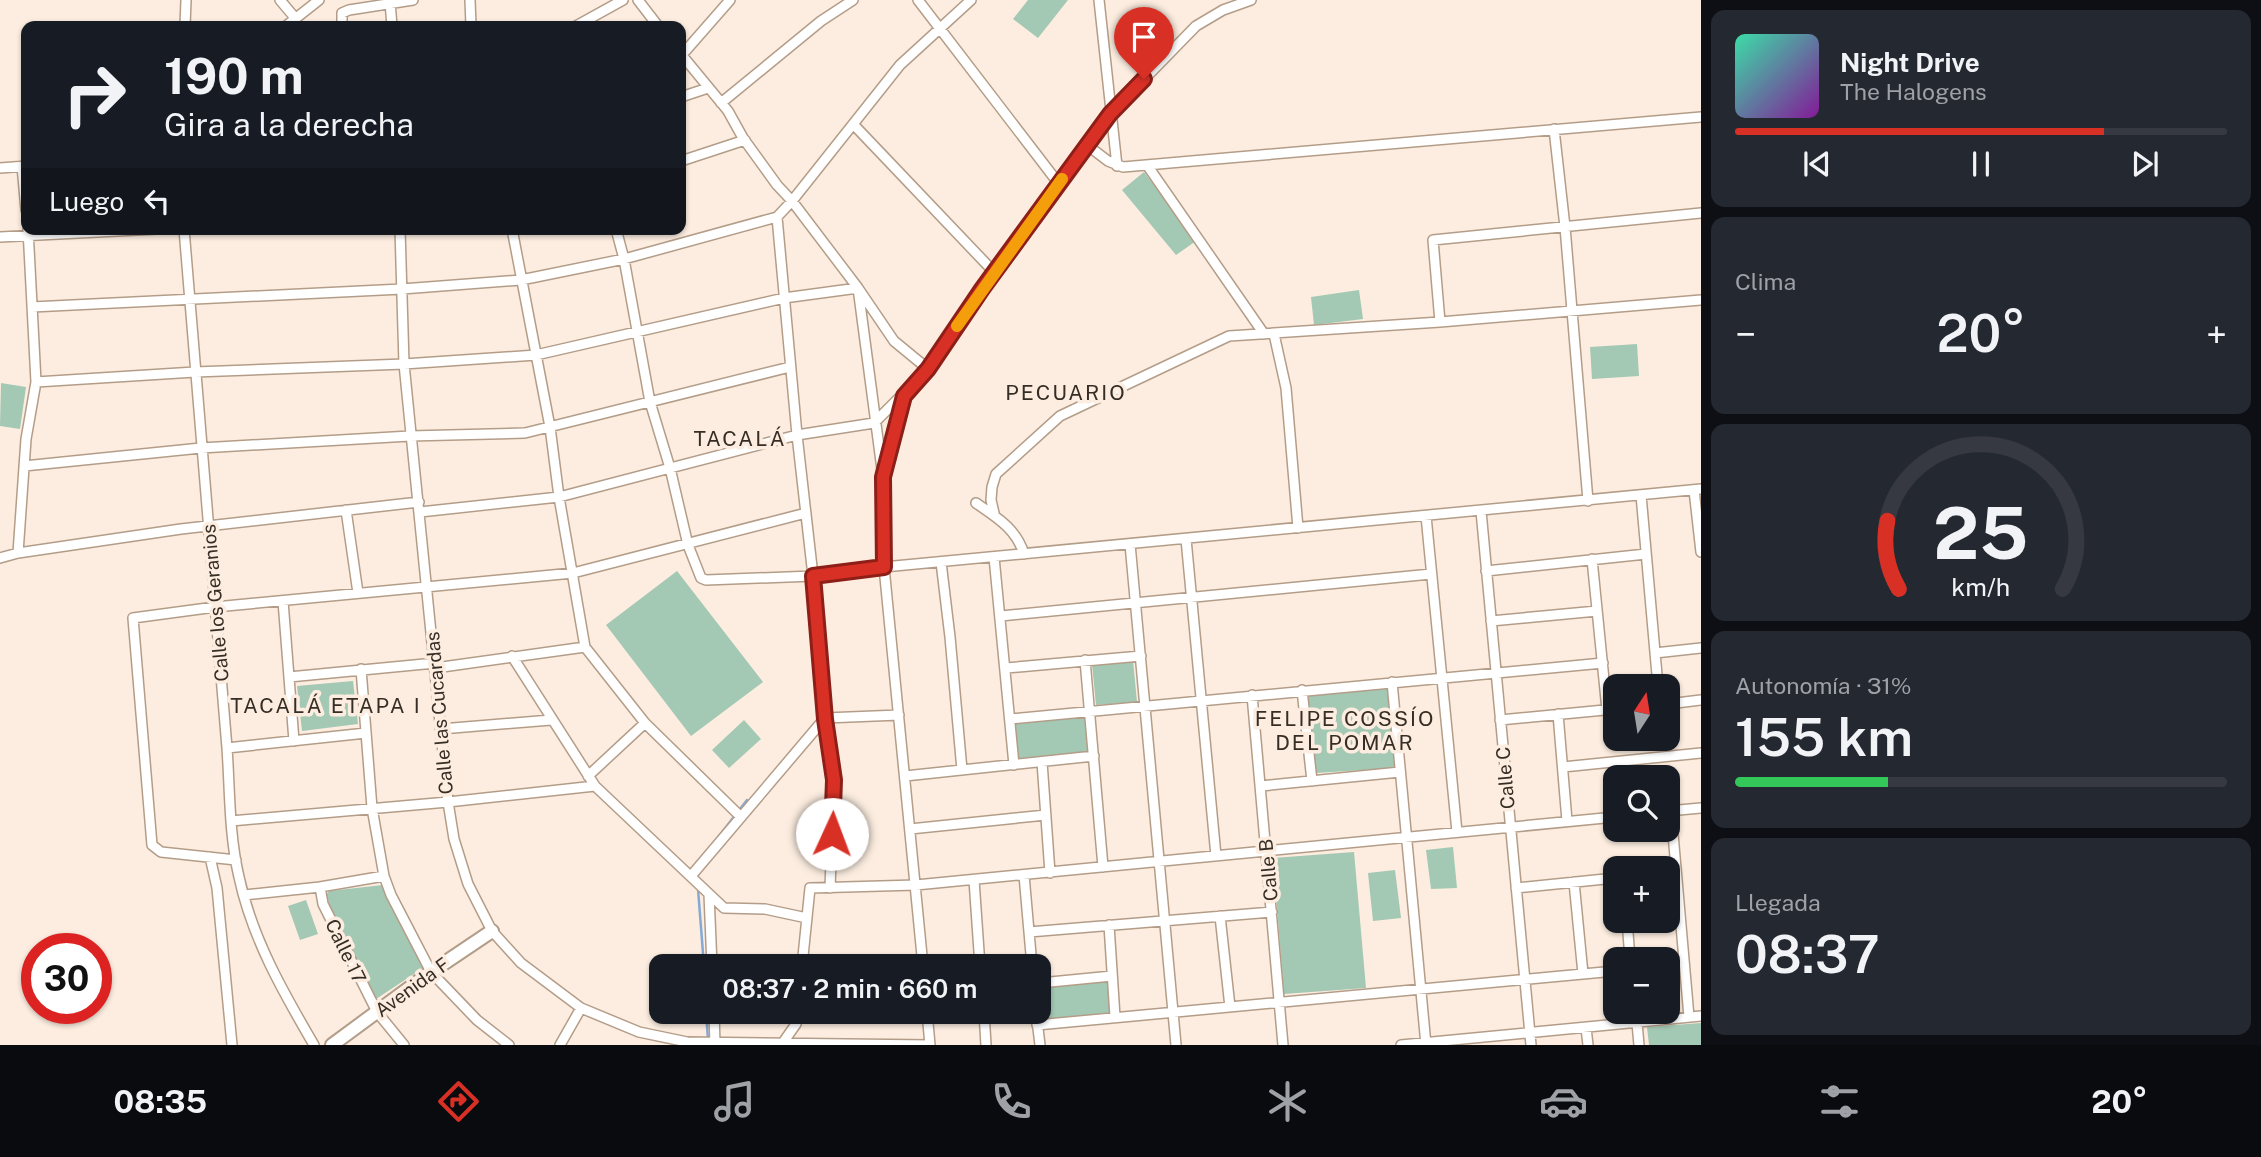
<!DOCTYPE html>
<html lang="es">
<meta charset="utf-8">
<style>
:root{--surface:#171b24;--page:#242831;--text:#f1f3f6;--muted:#9ea1a6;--line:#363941;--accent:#d93025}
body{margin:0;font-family:"Public Sans",sans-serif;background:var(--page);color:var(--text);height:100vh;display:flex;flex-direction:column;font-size:26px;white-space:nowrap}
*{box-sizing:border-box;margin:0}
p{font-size:23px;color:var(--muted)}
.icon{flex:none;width:38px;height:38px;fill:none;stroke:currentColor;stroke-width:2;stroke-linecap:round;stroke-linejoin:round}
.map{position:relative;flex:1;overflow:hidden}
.side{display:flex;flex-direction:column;gap:10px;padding:10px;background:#0d0f14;width:560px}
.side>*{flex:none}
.hud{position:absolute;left:21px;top:21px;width:665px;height:214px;border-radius:14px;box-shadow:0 2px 5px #0004;background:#171b24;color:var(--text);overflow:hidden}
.needle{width:46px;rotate:12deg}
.fabs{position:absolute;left:1603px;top:674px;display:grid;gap:14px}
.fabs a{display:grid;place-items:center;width:77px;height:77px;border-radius:14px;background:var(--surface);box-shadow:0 2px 5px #0004;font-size:35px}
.speed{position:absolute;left:21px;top:933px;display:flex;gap:14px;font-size:35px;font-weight:700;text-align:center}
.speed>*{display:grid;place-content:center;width:91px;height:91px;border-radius:50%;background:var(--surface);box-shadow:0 2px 5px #0004;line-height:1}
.speed .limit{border:10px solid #d22;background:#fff;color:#111}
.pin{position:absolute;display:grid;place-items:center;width:60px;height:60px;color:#fff;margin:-72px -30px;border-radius:50% 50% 50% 0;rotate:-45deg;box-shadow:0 0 7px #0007}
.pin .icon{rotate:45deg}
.me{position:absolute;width:77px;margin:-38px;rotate:2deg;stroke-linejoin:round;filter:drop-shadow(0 0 5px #0008)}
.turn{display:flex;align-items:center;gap:24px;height:147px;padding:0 28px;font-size:32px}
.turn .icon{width:91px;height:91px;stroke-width:2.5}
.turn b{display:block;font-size:49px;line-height:60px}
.then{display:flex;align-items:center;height:66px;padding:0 28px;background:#0003;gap:14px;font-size:26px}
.big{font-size:52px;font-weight:600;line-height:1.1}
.side .widget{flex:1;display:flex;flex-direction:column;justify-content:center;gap:10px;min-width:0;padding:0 24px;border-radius:14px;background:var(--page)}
.side .dial{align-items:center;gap:0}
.dial svg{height:182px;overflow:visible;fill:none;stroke:var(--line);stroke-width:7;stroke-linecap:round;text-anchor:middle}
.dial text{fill:var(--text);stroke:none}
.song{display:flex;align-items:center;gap:21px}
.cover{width:84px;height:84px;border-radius:10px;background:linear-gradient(135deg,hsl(160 70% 55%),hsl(290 70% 35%))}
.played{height:7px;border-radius:4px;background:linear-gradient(90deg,var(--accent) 75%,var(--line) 75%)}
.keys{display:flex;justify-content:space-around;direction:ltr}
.heat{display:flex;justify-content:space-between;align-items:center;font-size:38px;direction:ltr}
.charge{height:10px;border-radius:5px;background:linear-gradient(90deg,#34c759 31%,var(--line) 0)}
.trip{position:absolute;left:649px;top:954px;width:402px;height:70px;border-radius:14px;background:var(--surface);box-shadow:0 2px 5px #0004;font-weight:600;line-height:70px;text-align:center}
.tab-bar{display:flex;height:112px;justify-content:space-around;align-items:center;background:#090b0e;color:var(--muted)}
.tab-bar .icon{width:49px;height:49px}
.tab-bar .on{color:var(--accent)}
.tab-bar b{font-size:32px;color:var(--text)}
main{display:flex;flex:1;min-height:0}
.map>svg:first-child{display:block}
.green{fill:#a3c8b3}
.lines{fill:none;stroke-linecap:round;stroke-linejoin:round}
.stream{stroke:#85a9d5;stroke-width:2.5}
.street-casing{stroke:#b49d88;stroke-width:12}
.secondary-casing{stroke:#b49d88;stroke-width:16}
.street{stroke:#fff;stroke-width:9}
.secondary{stroke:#fff;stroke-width:12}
.route-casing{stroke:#8d1f18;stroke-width:18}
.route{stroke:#d93025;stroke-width:12}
.slow{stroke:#f59e0b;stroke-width:12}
.labels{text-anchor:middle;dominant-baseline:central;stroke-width:7;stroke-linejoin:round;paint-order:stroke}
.street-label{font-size:19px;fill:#362d24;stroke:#fcede0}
.neighbourhood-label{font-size:21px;letter-spacing:2px;fill:#362d24;stroke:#fcede0}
</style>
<main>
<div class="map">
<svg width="1701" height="1045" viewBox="0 0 1701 1045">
<rect width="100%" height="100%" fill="#fcede0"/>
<path class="green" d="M1028,0H1068L1038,38L1013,19Z
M1144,172L1196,241L1176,255L1122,190Z
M1359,290L1363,319L1314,325L1311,297Z
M1637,344L1639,376L1592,379L1590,347Z
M1,383L26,387L20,429L0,426Z
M677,571L763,682L691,736L606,625Z
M1133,660L1137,702L1096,705L1092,664Z
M353,681L358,724L302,731L297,686Z
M1389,687L1396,768L1316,773L1308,694Z
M1086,715L1090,753L1016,759L1012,722Z
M744,720L761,739L729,768L712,750Z
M1453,847L1457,888L1431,889L1426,850Z
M1354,852L1366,988L1284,994L1273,858Z
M1395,870L1401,918L1373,921L1368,873Z
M383,885L423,968L376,999L342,936L326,895L329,891Z
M306,900L318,934L300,940L288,906Z
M1110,979L1113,1013L1044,1019L1041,985Z
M1701,1023V1045H1649L1647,1027Z"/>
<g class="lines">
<path class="stream" d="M702,858L747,800
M698,889L704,966
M706,1012L708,1040"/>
<defs>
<path id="street" d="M280,0L296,19
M470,0L471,26
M638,0L658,26
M918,0L1059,184
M1099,0L1117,166
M390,2L392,26
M185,26L186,0
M286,26L319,0
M342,26V13L349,10L413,0
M576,26L623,0
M681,54L728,111L743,138L777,185L792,201L858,288L894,341L928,369
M681,56L730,0
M681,97L708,88
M721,103L821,21L853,0
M853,124L994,272
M1554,129L1565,227L1588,501
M1087,145L1108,161L1123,167L1701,117
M681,161L745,140
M1147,165L1264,334
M22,166L26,210
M0,168L26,166
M777,217L797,435L813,576L825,718L834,780L830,888
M184,229L227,748C230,790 229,835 239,877C252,938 283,992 314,1045
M400,229L404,364L448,802L454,839L468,884L492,931L521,963L581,1008L639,1032L687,1042L930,1045
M512,229L550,427L559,497L585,647L645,723L741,817
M616,229L624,259L650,402L670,468L688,545L701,578L706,580L813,576L884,567L1701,489
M0,237L157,229
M32,307L402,289L521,280L624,259L777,217L792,201L900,65L971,0
M1440,322L1433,240L1701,213
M1274,334L1286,388L1298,528
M36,382L195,372L404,364L536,355L784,298L858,288L883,477L884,567L923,966
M24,466L201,448L410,436L525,433L790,367
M884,472L903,397
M1694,490L1701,552
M1641,495L1658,686
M976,503C996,517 1016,528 1024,554
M346,510L358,593
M1481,511L1531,1045
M420,512L559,497L797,435L874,423L928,369L982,289L1110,114L1196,26L1223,10L1251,0
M994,513L991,500L992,487L996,474L1060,416L1229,336L1440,322L1701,300
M1426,516L1457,832
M1186,539L1216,856
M1130,544L1176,1045
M18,553L26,439L36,382L28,229
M994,557L1014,765
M0,558L18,553L181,529L419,502
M1592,559L1607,710
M941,562L950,637L962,770
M1486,571L1646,554
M283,601L294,741
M1001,616L1431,574
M1491,621L1597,611
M1655,653L1701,648
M512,656L595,786L724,908L765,909L807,918
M1085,660L1103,867
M435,668L585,647
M1006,668L1141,656
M361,669L372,808L384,876L391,895L431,972L477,1020L509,1045
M289,677L435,663
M1392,682L1426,1045
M1302,690L1312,781
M1252,695L1283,1045
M1668,704L1701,700
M1558,714L1567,821
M1010,719L1603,663
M1500,720L1615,709
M441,729L551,720
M227,748L366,733
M1042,762L1050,873
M1563,767L1701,753
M588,776L645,723
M905,776L1094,756
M1261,786L1400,772
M1668,811L1701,808
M1671,811L1689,1017
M231,821L448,802L595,786
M910,829L1046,815
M210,857L217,888L232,1045
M236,860L161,852L152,845L133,618L215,607L573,573L806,513
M1024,875L1032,966
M691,876L825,718L899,715
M974,880L980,966
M1574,882L1583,974
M320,887L323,904L377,1012L404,1045
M1516,888L1615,878
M709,894L712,966
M244,895L320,887L384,876
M1220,916L1230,1007
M1627,920L1630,959
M1109,925L1115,1017
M1029,932L1272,912
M802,966L810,888L916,885L1615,817
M1040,983L1112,976
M714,1012L715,1045
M927,1012L930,1045
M984,1012L986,1045
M1036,1012L1040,1045
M1636,1012L1639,1045
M1037,1025L1615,971
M1586,1028L1588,1045
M782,1044L796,1024L797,1012
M560,1045L581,1008
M1401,1045L1701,1016"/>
<path id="secondary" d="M332,1045L431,972L492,931"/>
</defs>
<use href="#street" class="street-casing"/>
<use href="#secondary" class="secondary-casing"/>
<use href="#street" class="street"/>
<use href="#secondary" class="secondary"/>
</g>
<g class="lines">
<defs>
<path id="route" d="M832,834L834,780L825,719L813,576L884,567L883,477L904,396L928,369L982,289L1110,114L1144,79"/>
</defs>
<use href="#route" class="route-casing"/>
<use href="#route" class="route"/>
<path class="slow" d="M957,326L1062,179"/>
</g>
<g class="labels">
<g class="street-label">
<text transform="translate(215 603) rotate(-95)">Calle los Geranios</text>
<text transform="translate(439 713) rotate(-95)">Calle las Cucardas</text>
<text transform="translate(1505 778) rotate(-95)">Calle C</text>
<text transform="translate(1268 870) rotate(-95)">Calle B</text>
<text transform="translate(346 951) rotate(64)">Calle 17</text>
<text transform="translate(412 987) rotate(-36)">Avenida F</text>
</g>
<g class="neighbourhood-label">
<text x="1066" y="392">PECUARIO</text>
<text x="740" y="438">TACALÁ</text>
<text x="326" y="705">TACALÁ ETAPA I</text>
<text x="1345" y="718">FELIPE COSSÍO<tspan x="1345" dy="24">DEL POMAR</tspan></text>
</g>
</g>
</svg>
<div class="fabs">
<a><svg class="needle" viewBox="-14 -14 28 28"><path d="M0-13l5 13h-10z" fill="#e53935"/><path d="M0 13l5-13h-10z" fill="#9ea1a6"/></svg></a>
<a><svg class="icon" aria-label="search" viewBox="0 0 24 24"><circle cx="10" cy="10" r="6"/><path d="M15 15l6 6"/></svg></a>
<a>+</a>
<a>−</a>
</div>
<div class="speed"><div class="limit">30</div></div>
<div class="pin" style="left:1144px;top:79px;background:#d93025"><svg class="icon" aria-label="arrive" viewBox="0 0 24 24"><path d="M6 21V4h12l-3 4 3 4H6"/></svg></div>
<svg class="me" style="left:832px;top:834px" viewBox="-20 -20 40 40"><circle r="19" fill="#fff"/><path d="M0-13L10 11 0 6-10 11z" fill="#d93025"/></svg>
<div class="trip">08:37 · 2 min · 660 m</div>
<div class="hud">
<div class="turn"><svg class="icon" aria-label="right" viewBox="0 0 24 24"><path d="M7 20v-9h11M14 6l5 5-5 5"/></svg><div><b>190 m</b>Gira a la derecha</div></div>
<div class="then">Luego<svg class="icon" aria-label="left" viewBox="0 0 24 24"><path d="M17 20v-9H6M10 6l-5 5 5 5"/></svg></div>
</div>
</div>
<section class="side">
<div class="widget">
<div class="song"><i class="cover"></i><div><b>Night Drive</b><p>The Halogens</p></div></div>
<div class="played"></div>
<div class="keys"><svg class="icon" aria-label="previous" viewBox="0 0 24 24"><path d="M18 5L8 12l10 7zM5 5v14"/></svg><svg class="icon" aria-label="pause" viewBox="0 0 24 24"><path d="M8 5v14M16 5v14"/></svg><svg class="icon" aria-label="next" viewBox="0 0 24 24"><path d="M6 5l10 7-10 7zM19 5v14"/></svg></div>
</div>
<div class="widget"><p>Clima</p>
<div class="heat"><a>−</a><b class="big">20°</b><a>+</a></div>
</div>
<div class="widget dial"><svg viewBox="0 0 100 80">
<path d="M14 69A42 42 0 1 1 86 69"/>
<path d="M14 69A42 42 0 0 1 9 39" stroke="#d93025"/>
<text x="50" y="56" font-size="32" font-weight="700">25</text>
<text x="50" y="72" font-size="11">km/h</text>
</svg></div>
<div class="widget"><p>Autonomía · 31%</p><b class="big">155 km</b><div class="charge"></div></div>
<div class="widget"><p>Llegada</p><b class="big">08:37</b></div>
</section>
</main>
<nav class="tab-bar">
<b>08:35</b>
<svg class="icon on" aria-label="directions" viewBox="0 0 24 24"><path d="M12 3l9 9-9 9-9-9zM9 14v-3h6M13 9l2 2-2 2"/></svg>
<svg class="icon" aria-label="music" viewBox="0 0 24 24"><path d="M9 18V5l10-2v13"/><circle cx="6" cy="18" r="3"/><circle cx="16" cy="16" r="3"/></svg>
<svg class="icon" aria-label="phone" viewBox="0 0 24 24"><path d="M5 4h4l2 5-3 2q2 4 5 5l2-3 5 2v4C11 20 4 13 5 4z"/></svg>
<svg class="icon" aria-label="climate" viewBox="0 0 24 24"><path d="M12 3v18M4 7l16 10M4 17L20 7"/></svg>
<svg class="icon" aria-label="car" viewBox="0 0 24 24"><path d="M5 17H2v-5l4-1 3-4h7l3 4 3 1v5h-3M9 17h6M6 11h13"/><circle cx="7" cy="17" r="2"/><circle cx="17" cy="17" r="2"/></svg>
<svg class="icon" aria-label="filters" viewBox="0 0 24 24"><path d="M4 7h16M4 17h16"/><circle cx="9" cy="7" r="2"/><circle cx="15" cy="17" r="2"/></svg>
<b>20°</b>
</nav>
